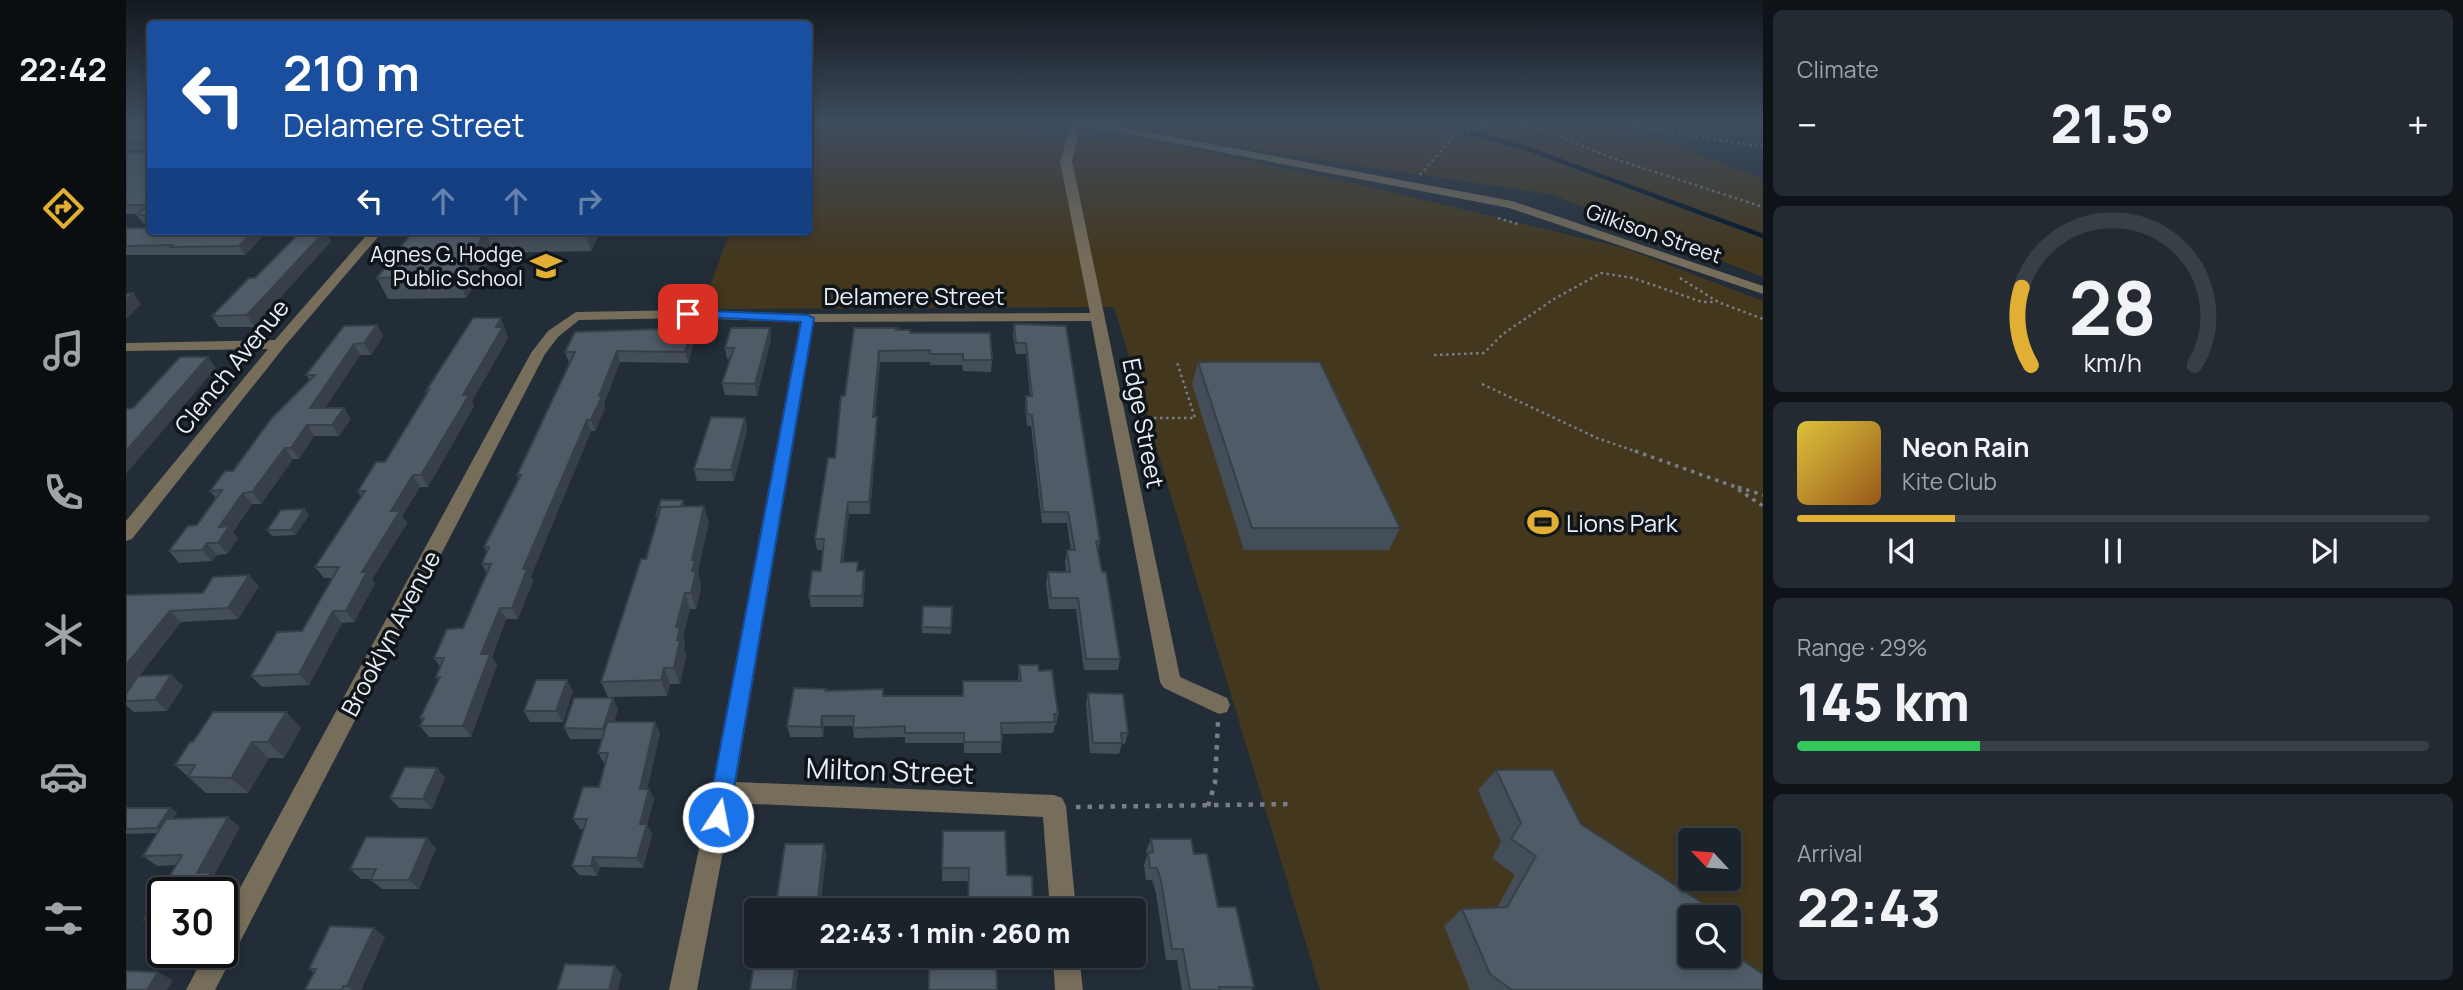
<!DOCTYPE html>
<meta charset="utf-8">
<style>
:root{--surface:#1a222a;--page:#232a32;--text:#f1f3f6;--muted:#9fa4a8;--line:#383f47;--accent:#e2af34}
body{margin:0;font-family:Manrope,sans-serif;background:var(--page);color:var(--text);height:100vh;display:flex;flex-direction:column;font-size:26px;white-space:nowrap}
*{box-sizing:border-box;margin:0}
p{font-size:23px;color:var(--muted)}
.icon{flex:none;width:38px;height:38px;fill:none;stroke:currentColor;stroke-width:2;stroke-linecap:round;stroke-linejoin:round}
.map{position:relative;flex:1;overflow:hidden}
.panel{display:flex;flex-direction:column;gap:10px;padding:10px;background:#0e1317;width:700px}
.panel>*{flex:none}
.hud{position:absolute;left:21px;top:21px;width:665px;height:214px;border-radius:7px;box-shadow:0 4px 10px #0003,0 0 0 2px var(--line);background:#1a4fa0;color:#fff;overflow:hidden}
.needle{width:46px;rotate:296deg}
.buttons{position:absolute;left:1552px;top:828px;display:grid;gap:14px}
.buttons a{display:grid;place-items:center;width:63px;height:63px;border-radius:7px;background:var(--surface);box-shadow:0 4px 10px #0003,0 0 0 2px var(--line);font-size:35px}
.speed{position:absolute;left:21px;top:877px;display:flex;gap:14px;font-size:35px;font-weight:700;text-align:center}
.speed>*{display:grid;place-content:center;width:91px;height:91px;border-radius:50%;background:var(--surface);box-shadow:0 4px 10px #0003,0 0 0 2px var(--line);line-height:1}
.speed .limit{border:4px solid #111;border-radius:10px;background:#fff;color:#111}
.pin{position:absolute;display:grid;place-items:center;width:60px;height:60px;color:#fff;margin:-30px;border-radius:14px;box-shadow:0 4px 10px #0006}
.me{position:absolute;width:77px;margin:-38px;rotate:11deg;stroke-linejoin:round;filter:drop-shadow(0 0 5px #0008)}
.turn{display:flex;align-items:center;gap:24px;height:147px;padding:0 21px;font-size:32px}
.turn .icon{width:91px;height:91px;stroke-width:2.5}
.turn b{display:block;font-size:49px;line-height:60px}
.lanes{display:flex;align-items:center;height:66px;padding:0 21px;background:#0003;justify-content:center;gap:35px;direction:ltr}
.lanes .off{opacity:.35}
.big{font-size:52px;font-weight:800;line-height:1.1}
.panel .widget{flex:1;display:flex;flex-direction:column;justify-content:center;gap:10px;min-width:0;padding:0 24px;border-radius:10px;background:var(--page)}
.panel .dial{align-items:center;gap:0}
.dial svg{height:182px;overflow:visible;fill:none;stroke:var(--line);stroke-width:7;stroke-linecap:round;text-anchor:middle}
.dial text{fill:var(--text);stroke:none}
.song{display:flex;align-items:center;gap:21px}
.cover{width:84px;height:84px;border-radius:10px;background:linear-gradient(135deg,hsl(50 70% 55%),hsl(30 70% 35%))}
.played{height:7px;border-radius:4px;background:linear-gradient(90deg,var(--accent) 25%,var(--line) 25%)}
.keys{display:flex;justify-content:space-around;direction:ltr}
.heat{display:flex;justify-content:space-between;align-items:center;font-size:38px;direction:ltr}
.charge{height:10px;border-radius:5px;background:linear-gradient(90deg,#34c759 29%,var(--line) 0)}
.trip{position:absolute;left:618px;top:898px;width:402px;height:70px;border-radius:7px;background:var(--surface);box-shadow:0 4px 10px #0003,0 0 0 2px var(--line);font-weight:800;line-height:70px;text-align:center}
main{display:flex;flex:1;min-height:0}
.tabs{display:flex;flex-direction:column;width:126px;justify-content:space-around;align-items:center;background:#0a0e11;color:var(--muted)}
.tabs .icon{width:49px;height:49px}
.tabs .on{color:var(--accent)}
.tabs b{font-size:32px;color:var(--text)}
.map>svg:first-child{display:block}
.green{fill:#43371d;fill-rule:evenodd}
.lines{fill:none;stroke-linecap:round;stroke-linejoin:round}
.stream{stroke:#001127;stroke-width:4.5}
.path-far2{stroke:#767f89;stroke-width:2.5;stroke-dasharray:2.5 3.5;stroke-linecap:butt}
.path-far1{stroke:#767f89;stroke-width:3.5;stroke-dasharray:3.5 5;stroke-linecap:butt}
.path{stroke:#767f89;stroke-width:4.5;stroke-dasharray:4.5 7;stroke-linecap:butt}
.minor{fill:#766d5a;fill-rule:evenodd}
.wall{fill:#444e59}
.shaded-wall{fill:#374048}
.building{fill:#4f5b67;stroke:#374048;stroke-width:2}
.route{fill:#1a73e8;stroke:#114b97;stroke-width:2}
.labels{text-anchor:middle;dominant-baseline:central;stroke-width:7;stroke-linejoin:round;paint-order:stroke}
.far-street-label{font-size:21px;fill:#e8eff7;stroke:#10151a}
.far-poi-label{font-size:21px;fill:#e8eff7;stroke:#10151a;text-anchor:end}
.street-label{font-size:24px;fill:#e8eff7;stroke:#10151a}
.poi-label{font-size:24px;fill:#e8eff7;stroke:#10151a;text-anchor:start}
.near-street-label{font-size:28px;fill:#e8eff7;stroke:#10151a}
</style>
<main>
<nav class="tabs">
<b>22:42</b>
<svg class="icon on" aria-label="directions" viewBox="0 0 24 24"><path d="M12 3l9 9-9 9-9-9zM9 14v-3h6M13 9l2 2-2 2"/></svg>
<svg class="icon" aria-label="music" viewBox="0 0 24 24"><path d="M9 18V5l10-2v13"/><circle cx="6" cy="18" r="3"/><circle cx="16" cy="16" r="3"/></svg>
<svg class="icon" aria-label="phone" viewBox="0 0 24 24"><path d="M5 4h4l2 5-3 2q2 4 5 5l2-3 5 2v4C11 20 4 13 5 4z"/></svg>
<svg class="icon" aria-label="climate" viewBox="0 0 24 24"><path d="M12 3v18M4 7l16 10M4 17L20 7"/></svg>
<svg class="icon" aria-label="car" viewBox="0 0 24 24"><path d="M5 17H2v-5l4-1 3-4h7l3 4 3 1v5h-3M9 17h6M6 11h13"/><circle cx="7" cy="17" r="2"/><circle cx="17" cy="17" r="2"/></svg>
<svg class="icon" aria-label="filters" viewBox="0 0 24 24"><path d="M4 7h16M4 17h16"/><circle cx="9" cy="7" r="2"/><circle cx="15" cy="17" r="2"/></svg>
</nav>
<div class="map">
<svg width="1637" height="990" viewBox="0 0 1637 990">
<rect width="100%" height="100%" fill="#222d38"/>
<path class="green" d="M683,122H888L902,134L960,140L995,134L1232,184L1498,248L1637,301V990H1194L988,307L576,309L604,231H682ZM1564,840H1603V878H1564ZM1564,917H1603V956H1564Z
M978,122H1450L1537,141L1637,179V277L1424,194L1136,151Z"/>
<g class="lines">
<path class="stream" d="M1288,122L1357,136L1405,150L1637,236"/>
<path class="path-far2" d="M915,122L933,125
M1481,122L1637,147
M1294,175L1330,133L1380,122L1406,126L1492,160L1637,207
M1372,218L1395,225
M1554,278L1592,302L1637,319
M1308,355L1358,353L1377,334L1428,299L1475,273L1507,278L1576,302H1590
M1356,384L1471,438L1514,453
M1010,418H1069L1051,362"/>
<path class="path-far1" d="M1509,451L1607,486L1637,506
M1612,487L1637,495"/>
<path class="path" d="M1082,806L1089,783L1092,721
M950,807L1168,804"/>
<path class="minor" d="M946,122H969L1386,201L1637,286V294L1383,208L955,125L946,161L1054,677L1101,698L1104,705L1101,712L1093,714L1038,688L1034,682L965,321L688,322L610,782L928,795L936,798L940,806L950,910H924L917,817L606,803L571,990H543L585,792L674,322L562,318L453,320L432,337L419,354L89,990H60L80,952H96V921L405,353L422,331L450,312L562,310L682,314L964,313L934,161Z
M244,231H257L158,347L6,539L0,541V521L142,349L0,351V343L149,340Z
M927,956H953L957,990H929Z"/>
</g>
<path class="wall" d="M0,123H24V231H142L119,255H0V228H18L24,225L17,223L11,215L12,214H0V153L21,152V150H0Z
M287,231H475L465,251L368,253L340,298L262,299L251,278Z
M205,241L128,327H93L86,316Z
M888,324L940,326L974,541L972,551L994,659L992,670H958L950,609H923L920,583L922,572H940L939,562L941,550H945L941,523H916L905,426H901L899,407L900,396H904L900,354H890L887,335Z
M251,325L257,336L245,355H234L199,408L225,419L213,436H188L173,459H167L135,504H126L107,532L112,538L101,554L91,555L86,561L53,563L43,551L71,525L90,499L84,491L107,471L184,380L180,375Z
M728,328L771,330L784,333L866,360L865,372L837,371L836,365H804V362H754L749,417L751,428L744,514H723L717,562L733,571L739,583L737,607H685L683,596L695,571L697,550H691L689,539L709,458Z
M380,329L379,330L382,338L346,401L348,406L302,487H294L276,516L281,523L246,579L249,583L228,622L216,623L183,685L136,687L125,676L176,631L206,578H198L189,567L235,497L232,491L259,462L301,393L300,391Z
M645,339L631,396L599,395L596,383L604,359H601L599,348Z
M568,342L562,363L494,362L478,404L479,408L469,431H465L405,576L407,581L392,619H380L366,657L371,665L345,737H303L294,726L296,721L294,718L312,680L310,677L314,667L308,658L337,628L361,574L356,564L361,553L358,547L393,479L391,475L444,363H443L439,352Z
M1072,362L1274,528L1263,550H1118L1066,384Z
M619,418L621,430L608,481H571L568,469Z
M557,500L558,507L583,522L572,570L575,587L570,609H564L557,636L559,642L558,650L560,655L554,684H544L541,696L482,697L475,682L520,559L531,519L530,516Z
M178,509L183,515L169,535L146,536L141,530Z
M133,586L112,619L55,622L13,676L45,675L57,686L41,711L8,712L0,705V694L8,682L0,692V595L77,593Z
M797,606L826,607L825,634L796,633Z
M893,665L913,671L932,714L930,725H929L927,733L876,734L875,753H838V743H779V737L728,738L727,726H698L697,737H664L661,726L700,691L757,689V696H837L892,681Z
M447,691L437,722H404L398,711Z
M962,693L1002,733L999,744L996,743L993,754L964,753L960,704Z
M487,698L492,709L488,722L534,733L521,789H523L528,799L521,825L526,834L517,868L474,867L471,876L453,875L446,866L458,829H454L447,819L473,787L479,763H478L472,753L476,739H444L438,728Z
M160,712L175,728L158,758H143L122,793H80L49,765L67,742Z
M311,768L319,778L306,809L273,808L264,798Z
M1370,770L1455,824L1564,917L1637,990H1344L1318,926L1336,909L1371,908L1389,875L1366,858L1375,842L1352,790Z
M44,808L51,813L47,818L114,827L88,875L98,882L92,892H37V929H33L18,920L50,865L31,866L17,856L31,833L0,834V809Z
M817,831L881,875L842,881H816Z
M1025,839L1068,854L1128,987L1125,990H1056L1051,960H1040L1030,893L1026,880H1020L1018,865L1021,855L1020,851Z
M698,844L700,854L694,910H652L650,905Z
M310,848L293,889H256L245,880L246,879H235L224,869Z
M259,937L235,990H179L188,973L183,969Z"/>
<path class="shaded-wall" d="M128,231H142L119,255L113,246Z
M199,231L205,241L128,327L121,315Z
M459,231H475L465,251Z
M360,232L368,253L340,298L331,276Z
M7,293L15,304L0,319V300Z
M375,318L382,338L346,401L348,406L302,487L295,475L337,395Z
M251,325L257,336L245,355L238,343Z
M644,328L645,339L631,396L629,384Z
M565,331L568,342L562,363L559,352Z
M228,344L234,355L192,419L184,408Z
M491,351L494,362L478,404L479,408L469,431L465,420L473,396Z
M753,351L754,362L748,428L747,417Z
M82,357L90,368L0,474V451Z
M218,408L225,419L213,436L206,425Z
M751,417V428L744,514L743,502Z
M619,418L621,430L608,481L605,470Z
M461,420L465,431L405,576L407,581L392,619L386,608L397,569Z
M181,425L188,436L173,459L165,448Z
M159,448L167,459L135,504L126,492Z
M287,475L294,487L276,516L281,523L246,579L249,583L228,622L220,611L236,572L265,511Z
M117,493L126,504L107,532L112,538L101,554L92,543L93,527Z
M722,502L723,514L716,573L715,562Z
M578,506L583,522L572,570L575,587L570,609L565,593L566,560Z
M178,509L183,515L169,535L165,530Z
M81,543L91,555L86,561L76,550Z
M738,571L739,583L737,607L736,596Z
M123,575L133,586L112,619L102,608Z
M559,593L564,609L557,636L559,642L558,650L560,655L554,684L548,668L551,640L550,627Z
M374,608L380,619L366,657L371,665L345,737L337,726L355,654Z
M44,611L55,622L0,692V665Z
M207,611L216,623L183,685L173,674Z
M538,668L544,684L541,696L535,680Z
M45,675L57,686L41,711L29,700Z
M441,680L447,691L437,722L430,711Z
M487,698L492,709L483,739L477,729Z
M160,712L175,728L158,758L142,742Z
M696,716L698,726L697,737L695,727Z
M529,722L534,733L519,799L514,789Z
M126,742L143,758L122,793L105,778Z
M311,768L319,778L306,809L297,799Z
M523,789L528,799L521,825L526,834L517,868L511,858L514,824Z
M44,808L51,813L38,833L31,828Z
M102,817L114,827L88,875L98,882L92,892H73L71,873Z
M301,838L310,848L293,889L283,880Z
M698,844L700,854L694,910H692L691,906Z
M467,857L474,867L471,876L465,866Z
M248,928L259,937L235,990H227L221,986Z
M671,956H674L670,990H666Z
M489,966L496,974L492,990H483Z
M32,972L47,980L41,990H21Z"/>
<path class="building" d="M0,123H24V220H21L20,215H11L23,205H0V153L21,152V144L19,141L0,142Z
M24,224V231H128L113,246L45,247L47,245L0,246V228H18Z
M175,231H199L121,315L86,316L123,278H129Z
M287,231H440L360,232L331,276L251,278Z
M7,293L0,300V294Z
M347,318H375L370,327H377L337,395H343L295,475H287L265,511H274L236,572H241L220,611H207L173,674L125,676L151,632L176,631L213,567H189L239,491H232L250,462H259L303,390L300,391Z
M888,324L940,326L974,541H970L976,572H980L994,659H960L952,598H925L922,572H944L941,550H949L942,512H917L906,415L901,414L900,396H906L900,343H890Z
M251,325L238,343L228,344L184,408H218L206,425H181L165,448H159L126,492L117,493L93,527L103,526L92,543H81L76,550L43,551L62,526L71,525L96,490L84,491L99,471H107L145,419L189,375H180L218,326Z
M605,328H644L629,384L596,383L608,348H599Z
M728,328H771L770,330H784V333H864L866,360H837V354H804V350L753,351L747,417H751L743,502H722L715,562H732L731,571H738L736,596H683L686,571H695L698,539H689L702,458H709L715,396H719Z
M533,329L565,331L559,352L491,351L473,396H476L465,420H461L397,569H401L386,608H374L355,654H364L337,726H294L298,718H294L314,677H310L318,658H308L321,629L337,628L365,564H356L363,547H358L395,475H391L449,352H439L449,332Z
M54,357H82L0,451V409L7,408Z
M1072,362H1194L1274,528H1126Z
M585,417L619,418L605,470L568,469Z
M535,500H557L555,507H535L532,516H530Z
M578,506L566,560H569L566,571H570L565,593H559L550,627H554L551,640H554L548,668H538L535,680L475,682L515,559H520L535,507Z
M178,509L165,530H141L155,510Z
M123,575L102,608L44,611L0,665V595L77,593L87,577Z
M797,606L826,607L825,628L796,627Z
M893,665H912L913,671L926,670L932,714H928L929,722L875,723L876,742H838V733H779V726L727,728L728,716H696L695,727L661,726L668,688L700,689L699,691L757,689V696H837V681H895Z
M45,675L29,700L0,701V694L12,676Z
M410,680H441L430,711H398Z
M962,693L997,694L1002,733H995L996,743H967Z
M448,698H487L477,729L438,728Z
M87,712H160L142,742H126L105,778L62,777L69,765H49L64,742H67Z
M481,722H529L514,789H523L514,824H521L511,858L467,857L465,866H446L461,819H447L457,787H473L482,753H472Z
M279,767L311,768L297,799L264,798Z
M1370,770H1427L1455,824L1598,917H1564V956H1603V951L1637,974V990H1386L1364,974L1336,909L1381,907L1410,856L1385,839L1395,823Z
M0,808H44L31,828L0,829Z
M102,817L71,873L85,872L73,892H37V920H18L56,855L17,856L40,819Z
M817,831H879L881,875L906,876L907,910H842L843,868H816Z
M240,837L301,838L283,880H245L250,869H224Z
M1025,839H1065L1068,854H1081L1092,907H1110L1128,987H1093L1094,990H1064L1057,949H1046L1035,881L1031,868H1024L1022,853L1027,852Z
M659,844H698L691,906L650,905Z
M1603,920L1607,923L1603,934Z
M204,926L248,928L221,986H217L216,990H179L190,969H183Z
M630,950V956H671L666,990H624Z
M803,956H870L871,990H803Z
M439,964L489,966L483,990H431Z
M0,971L32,972L21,990H0Z"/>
<linearGradient id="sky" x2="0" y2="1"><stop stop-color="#13191f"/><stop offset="0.47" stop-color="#3e4c5e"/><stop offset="1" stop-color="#3e4c5e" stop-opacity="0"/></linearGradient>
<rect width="1637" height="260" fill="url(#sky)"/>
<path class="route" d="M562,310L682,315L688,318L603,817L600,824L592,827L585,824L581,817L675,322L558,316L556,314Z"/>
<defs>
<symbol id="school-bare" viewBox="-9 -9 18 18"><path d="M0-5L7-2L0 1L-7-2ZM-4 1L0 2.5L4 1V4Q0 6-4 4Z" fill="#e2af34" stroke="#10151a" stroke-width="2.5" paint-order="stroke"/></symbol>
<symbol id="stadium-bare" viewBox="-9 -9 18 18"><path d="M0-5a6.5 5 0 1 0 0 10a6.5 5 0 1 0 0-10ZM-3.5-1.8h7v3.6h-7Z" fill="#e2af34" stroke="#10151a" stroke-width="2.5" paint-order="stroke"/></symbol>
</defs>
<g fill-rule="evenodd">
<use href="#school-bare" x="398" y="244" width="44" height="44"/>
<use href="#stadium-bare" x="1395" y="500" width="44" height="44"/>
</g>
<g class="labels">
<g class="far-street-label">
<text transform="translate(1528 233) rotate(19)">Gilkison Street</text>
</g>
<g class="far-poi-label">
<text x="397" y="254">Agnes G. Hodge<tspan x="397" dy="24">Public School</tspan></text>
</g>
<g class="street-label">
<text x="788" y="295">Delamere Street</text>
<text transform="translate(105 366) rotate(-51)">Clench Avenue</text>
<text transform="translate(1018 423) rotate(79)">Edge Street</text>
<text transform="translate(264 633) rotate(-62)">Brooklyn Avenue</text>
</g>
<g class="poi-label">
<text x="1440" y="522">Lions Park</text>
</g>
<g class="near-street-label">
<text transform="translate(764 770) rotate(2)">Milton Street</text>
</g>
</g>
</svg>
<div class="buttons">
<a><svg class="needle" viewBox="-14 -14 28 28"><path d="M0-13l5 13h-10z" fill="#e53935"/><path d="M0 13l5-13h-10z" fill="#9fa4a8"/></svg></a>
<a><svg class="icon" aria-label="search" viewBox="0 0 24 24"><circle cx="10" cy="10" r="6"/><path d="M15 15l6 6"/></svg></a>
</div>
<div class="speed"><div class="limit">30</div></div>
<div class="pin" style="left:562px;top:314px;background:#d93025"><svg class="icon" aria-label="arrive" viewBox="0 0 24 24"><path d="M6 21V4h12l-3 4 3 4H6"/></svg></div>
<svg class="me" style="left:592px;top:817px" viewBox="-20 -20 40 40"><circle r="17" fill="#1a73e8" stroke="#fff" stroke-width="3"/><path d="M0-11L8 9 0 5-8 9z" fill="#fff"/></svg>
<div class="trip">22:43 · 1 min · 260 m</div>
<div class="hud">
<div class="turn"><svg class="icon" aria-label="left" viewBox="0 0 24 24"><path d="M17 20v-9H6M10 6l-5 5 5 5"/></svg><div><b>210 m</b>Delamere Street</div></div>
<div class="lanes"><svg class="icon" aria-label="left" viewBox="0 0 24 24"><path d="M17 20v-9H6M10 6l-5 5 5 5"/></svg><svg class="icon off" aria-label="ahead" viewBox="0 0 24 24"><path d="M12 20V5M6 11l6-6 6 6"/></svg><svg class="icon off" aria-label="ahead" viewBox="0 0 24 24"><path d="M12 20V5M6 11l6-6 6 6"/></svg><svg class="icon off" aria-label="right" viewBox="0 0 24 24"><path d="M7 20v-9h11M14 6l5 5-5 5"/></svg></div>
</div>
</div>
<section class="panel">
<div class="widget"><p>Climate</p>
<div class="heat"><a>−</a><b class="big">21.5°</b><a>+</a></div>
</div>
<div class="widget dial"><svg viewBox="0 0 100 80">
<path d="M14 69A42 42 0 1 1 86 69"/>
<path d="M14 69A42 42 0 0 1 10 35" stroke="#e2af34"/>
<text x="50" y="56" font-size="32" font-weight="700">28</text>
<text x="50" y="72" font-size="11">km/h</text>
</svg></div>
<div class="widget">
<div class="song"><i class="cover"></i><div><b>Neon Rain</b><p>Kite Club</p></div></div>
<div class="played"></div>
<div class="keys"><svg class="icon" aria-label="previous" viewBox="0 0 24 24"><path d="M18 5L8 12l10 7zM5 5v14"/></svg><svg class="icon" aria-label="pause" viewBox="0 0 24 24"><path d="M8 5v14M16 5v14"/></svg><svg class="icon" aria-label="next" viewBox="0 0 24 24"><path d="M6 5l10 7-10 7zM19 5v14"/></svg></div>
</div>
<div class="widget"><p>Range · 29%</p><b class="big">145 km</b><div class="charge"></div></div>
<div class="widget"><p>Arrival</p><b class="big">22:43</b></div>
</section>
</main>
